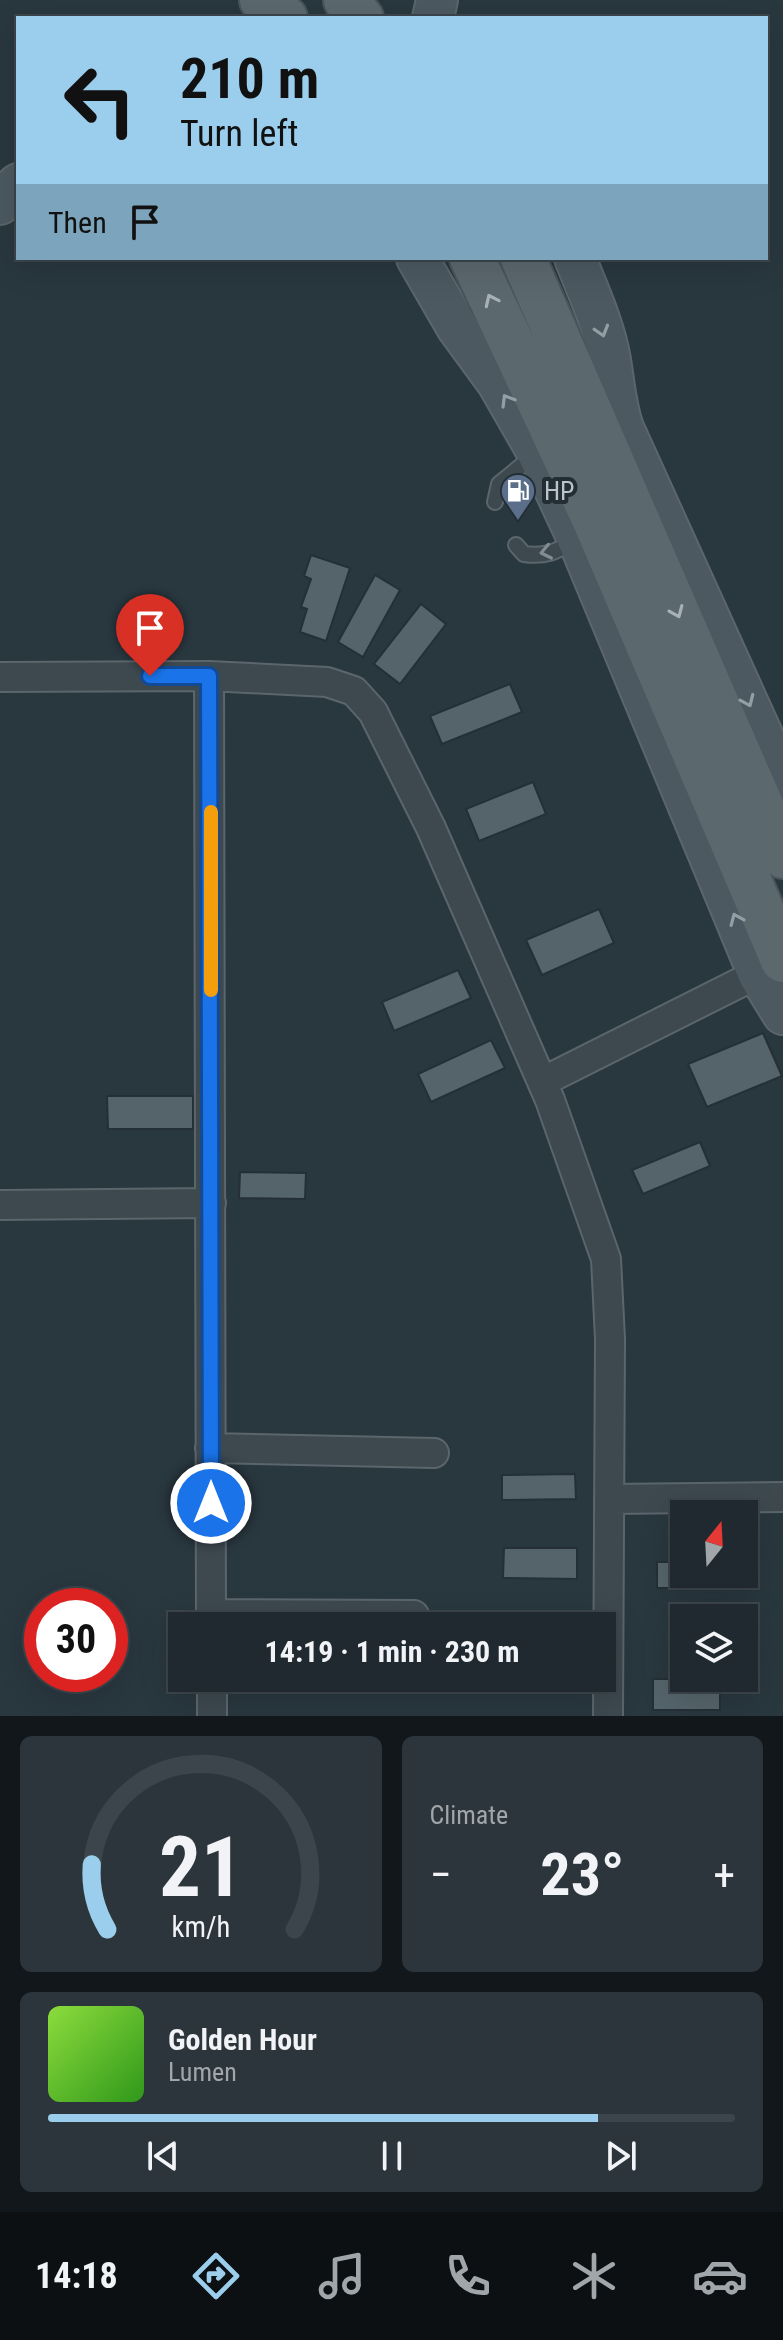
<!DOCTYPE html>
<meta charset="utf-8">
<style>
:root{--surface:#1f292f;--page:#2c353b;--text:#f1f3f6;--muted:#a1a6aa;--line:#3c454b;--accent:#9bcdec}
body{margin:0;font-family:"Roboto Condensed",sans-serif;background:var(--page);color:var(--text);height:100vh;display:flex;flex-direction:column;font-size:30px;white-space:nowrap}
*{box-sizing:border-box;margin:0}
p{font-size:26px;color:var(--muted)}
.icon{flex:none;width:44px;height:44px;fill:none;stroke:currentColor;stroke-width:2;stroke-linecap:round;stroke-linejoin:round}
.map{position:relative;height:1716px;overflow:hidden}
.details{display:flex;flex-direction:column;gap:20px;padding:20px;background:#11171a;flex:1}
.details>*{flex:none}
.guide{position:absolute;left:16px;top:16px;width:752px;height:244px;border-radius:0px;box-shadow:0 8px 32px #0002,0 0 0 2px var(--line);background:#9bcdec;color:#111;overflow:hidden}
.needle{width:52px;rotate:18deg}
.controls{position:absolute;left:670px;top:1500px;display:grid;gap:16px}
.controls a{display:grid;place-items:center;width:88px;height:88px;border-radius:0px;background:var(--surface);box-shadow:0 8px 32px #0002,0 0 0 2px var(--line);font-size:40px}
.speed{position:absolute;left:24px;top:1588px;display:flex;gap:16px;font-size:40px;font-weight:700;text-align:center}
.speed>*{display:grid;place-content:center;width:104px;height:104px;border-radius:50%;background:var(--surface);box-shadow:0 8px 32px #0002,0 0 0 2px var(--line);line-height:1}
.speed .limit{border:12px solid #d22;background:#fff;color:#111}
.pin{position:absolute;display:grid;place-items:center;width:68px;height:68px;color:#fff;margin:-82px -34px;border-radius:50% 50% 50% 0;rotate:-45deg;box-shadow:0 0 8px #0007}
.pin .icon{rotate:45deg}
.me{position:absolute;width:88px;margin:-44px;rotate:0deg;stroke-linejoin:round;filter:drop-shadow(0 0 6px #0008)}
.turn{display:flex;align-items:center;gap:28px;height:168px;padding:0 32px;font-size:36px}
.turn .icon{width:104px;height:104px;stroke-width:2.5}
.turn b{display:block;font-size:56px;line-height:68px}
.then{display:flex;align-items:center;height:76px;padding:0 32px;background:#0003;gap:16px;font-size:30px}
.big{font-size:60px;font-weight:700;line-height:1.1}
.details .card{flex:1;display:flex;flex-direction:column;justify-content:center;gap:12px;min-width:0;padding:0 28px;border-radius:12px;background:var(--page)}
.details .dial{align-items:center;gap:0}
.dial svg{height:208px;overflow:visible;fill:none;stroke:var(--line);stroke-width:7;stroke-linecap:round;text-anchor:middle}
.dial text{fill:var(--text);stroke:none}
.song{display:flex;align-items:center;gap:24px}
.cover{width:96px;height:96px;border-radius:12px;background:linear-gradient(135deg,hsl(90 70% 55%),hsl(110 70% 35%))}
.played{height:8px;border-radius:4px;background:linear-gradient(90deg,var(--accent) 80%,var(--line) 80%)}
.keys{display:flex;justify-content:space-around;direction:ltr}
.heat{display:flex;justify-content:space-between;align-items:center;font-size:44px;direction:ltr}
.details .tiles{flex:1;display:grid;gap:20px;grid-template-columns:1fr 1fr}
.card:last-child{grid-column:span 2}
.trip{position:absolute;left:168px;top:1612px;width:448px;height:80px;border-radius:0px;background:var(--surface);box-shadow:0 8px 32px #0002,0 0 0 2px var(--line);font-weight:700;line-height:80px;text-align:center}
.tab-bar{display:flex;height:128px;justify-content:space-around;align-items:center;background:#0c1013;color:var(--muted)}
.tab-bar .icon{width:56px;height:56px}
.tab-bar .current{color:var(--accent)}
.tab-bar b{font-size:36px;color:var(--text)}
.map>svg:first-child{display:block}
.building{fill:#55646b;stroke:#243036;stroke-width:2}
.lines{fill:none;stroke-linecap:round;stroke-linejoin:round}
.lane-casing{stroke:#5b666c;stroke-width:18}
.street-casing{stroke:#5b666c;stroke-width:32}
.secondary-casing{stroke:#5b666c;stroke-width:44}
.primary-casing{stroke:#4a545b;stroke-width:48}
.lane{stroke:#3d484f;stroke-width:14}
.street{stroke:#3d484f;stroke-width:28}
.secondary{stroke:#4c5961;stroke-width:40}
.primary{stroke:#5b686e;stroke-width:44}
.oneway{stroke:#a7b1b7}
.oneway2{stroke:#949ea5}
.oneway3{stroke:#828c92}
.route-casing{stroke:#114b97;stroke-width:20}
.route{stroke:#1a73e8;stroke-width:14}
.slow{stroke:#f59e0b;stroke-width:14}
.labels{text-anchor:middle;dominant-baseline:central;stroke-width:8;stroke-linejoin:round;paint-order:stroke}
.poi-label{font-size:26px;fill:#bac3c9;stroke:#222e34;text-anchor:start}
</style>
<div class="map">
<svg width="783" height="1716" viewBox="0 0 783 1716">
<rect width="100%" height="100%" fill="#29373f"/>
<path class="building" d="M311,555L350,568L326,641L300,632L307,609L301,607L311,579L304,576Z
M375,575L400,590L363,657L338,642Z
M421,604L446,624L400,684L374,664Z
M510,684L522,712L442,744L430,716Z
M533,782L546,814L479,841L466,809Z
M599,909L614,943L542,975L526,940Z
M458,970L471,998L394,1031L382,1002Z
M763,1033L782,1076L707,1107L688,1064Z
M491,1040L505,1068L431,1102L418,1074Z
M107,1096H193V1129H108Z
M700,1142L710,1166L643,1194L632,1170Z
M240,1172L306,1173L305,1199L239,1198Z
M575,1474L576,1499L502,1500V1475Z
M504,1548H577V1579L503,1578Z
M657,1562H684V1574H724V1588H657Z
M361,1678H397V1689H361Z
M653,1679H720V1710H653Z"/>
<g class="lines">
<defs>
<path id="lane" d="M495,502L499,484L537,453
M516,545L524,554C545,557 556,552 574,541"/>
<path id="street" d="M209,676L211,1626
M0,677L209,676L327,682L354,691L373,712L431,828L550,1100L606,1259L610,1339L608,1716
M542,1082L775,965
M0,1205L211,1203
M210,1448L434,1453
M609,1499L783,1497
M211,1614L414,1615
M212,1678V1716"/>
<path id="secondary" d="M433,18L437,0
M0,204L3,198L18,184
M417,258L457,327L498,383L538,453L578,539L759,975L783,1014
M575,258C588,291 604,325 610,360C614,384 615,405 623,428L783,781"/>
<path id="primary" d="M262,0L285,18
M346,0L361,18
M472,258L596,523L783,960
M523,258L783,856"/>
</defs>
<use href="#lane" class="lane-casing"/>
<use href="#street" class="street-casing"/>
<use href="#secondary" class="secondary-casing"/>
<use href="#primary" class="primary-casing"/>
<use href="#lane" class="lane"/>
<use href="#street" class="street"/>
<use href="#secondary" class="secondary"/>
<use href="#primary" class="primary"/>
</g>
<defs><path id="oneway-chevron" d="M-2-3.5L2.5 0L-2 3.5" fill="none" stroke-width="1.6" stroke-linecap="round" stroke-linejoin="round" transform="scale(2)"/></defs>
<g class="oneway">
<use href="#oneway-chevron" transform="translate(491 300) rotate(-115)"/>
<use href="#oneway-chevron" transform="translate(677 612) rotate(67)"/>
</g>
<g class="oneway2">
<use href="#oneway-chevron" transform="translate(602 331) rotate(73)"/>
<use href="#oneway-chevron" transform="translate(507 400) rotate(-121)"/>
<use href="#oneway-chevron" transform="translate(748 701) rotate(66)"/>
<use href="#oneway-chevron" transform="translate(736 919) rotate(-113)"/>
</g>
<use class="oneway3" href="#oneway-chevron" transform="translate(546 552) rotate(168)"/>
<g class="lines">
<defs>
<path id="route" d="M150,676H209L211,1503"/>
</defs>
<use href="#route" class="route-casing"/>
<use href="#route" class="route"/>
<path class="slow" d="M211,990V812"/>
</g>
<defs>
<symbol id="fuel-pin" viewBox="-11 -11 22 30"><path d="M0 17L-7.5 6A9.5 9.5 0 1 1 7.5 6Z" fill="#5c6f8a" stroke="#222e34"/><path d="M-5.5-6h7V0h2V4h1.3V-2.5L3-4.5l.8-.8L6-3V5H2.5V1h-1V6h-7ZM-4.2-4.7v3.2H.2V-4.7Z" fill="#fff"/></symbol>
</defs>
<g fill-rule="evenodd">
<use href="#fuel-pin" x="498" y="471" width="40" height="54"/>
</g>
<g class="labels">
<g class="poi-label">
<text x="544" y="491">HP</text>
</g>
</g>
</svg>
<div class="controls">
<a><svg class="needle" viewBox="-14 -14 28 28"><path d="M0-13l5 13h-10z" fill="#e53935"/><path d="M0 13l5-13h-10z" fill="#a1a6aa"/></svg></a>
<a><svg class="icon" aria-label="layers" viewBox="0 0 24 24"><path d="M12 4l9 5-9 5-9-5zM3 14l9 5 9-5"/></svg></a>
</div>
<div class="speed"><div class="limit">30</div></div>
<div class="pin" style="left:150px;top:676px;background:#d93025"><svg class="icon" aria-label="arrive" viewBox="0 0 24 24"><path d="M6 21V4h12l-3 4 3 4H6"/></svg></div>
<svg class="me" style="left:211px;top:1503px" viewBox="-20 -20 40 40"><circle r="17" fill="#1a73e8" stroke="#fff" stroke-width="3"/><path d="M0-11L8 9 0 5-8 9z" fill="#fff"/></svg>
<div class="trip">14:19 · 1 min · 230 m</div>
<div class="guide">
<div class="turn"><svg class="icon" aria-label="left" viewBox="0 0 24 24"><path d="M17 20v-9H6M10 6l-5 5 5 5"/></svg><div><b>210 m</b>Turn left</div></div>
<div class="then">Then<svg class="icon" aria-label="arrive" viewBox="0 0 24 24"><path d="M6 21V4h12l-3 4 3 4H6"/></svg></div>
</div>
</div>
<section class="details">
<div class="tiles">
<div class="card dial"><svg viewBox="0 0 100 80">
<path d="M14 69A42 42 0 1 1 86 69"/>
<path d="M14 69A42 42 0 0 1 8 44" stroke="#9bcdec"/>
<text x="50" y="56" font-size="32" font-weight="700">21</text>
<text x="50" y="72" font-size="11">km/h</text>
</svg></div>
<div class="card"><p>Climate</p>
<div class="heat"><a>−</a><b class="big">23°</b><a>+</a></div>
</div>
<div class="card">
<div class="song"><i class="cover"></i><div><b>Golden Hour</b><p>Lumen</p></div></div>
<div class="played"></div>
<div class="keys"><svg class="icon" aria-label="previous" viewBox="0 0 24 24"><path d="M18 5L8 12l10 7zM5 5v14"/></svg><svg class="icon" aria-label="pause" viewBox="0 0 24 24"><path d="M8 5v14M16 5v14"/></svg><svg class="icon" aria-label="next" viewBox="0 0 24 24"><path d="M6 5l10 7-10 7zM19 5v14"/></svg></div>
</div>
</div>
</section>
<nav class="tab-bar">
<b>14:18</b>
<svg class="icon current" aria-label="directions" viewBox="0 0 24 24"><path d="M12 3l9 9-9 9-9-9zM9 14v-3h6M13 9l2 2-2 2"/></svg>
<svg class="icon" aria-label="music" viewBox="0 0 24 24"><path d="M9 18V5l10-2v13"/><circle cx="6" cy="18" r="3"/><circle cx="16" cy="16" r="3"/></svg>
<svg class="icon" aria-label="phone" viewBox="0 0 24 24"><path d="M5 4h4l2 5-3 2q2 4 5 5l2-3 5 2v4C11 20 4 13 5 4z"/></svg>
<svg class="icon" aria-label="climate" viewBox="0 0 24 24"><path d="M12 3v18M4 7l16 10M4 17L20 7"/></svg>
<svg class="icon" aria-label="car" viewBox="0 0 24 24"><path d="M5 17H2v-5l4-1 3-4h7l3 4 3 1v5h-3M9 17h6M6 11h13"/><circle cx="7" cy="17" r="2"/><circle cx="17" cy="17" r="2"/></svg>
</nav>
